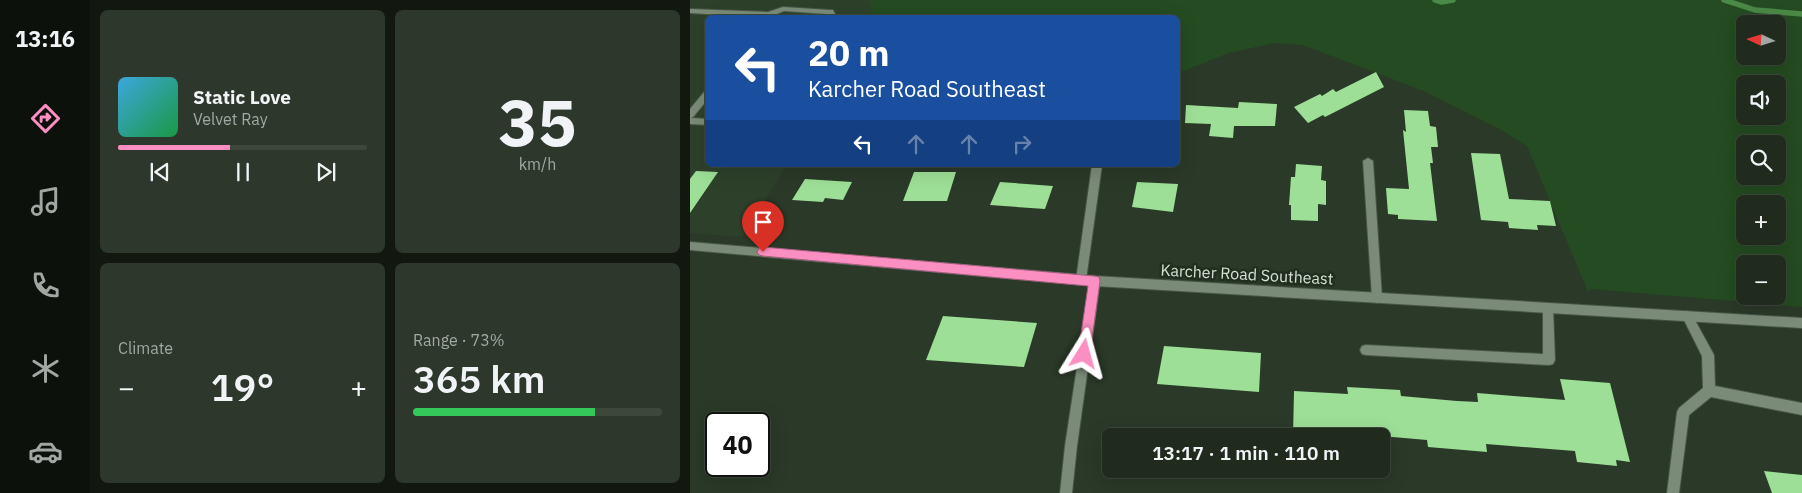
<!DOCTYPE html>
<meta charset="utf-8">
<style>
:root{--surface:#202b1e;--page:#2d372b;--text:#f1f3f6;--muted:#a2a7a4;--line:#3d473c;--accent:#fc8fc1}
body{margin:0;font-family:"IBM Plex Sans",sans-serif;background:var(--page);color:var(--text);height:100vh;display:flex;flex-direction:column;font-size:19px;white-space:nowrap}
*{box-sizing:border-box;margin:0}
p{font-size:16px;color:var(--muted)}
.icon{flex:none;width:28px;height:28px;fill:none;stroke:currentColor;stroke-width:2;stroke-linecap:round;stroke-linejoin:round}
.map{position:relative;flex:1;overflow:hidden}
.side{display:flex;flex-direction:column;gap:10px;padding:10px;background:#121810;width:600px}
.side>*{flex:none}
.guide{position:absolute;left:15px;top:15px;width:475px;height:152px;border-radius:8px;box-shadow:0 5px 20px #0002,0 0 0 1px var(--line);background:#1a4fa0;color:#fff;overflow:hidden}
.needle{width:32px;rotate:274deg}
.tools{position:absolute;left:1046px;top:15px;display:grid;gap:10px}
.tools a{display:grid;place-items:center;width:50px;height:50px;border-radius:8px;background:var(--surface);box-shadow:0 5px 20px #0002,0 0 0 1px var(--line);font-size:25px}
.speed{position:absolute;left:15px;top:412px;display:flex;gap:10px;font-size:25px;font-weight:700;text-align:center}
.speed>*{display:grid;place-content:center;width:65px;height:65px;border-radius:50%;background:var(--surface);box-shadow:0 5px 20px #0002,0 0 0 1px var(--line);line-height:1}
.speed .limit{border:2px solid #111;border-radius:8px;background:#fff;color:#111}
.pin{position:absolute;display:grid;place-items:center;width:42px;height:42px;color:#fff;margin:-51px -21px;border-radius:50% 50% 50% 0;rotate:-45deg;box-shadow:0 0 5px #0007}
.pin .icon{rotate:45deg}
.me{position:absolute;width:55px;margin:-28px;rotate:8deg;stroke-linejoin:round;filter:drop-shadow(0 0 4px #0008)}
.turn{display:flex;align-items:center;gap:18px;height:105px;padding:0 20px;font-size:22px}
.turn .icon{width:65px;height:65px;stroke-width:2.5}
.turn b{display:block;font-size:35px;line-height:42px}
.lanes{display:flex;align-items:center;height:48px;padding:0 20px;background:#0003;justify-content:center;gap:25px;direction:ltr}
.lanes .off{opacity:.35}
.big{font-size:38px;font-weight:600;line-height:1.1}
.side .widget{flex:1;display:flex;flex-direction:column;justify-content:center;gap:8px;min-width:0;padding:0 18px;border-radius:8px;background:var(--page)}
.side .dial{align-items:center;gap:0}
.dial b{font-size:65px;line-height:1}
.song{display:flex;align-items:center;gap:15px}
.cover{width:60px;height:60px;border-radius:8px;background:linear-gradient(135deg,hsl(200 70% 55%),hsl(140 70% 35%))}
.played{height:5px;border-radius:2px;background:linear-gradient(90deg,var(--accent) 45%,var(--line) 45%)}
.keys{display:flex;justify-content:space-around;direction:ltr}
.heat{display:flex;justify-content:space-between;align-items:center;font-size:28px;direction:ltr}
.charge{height:8px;border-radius:4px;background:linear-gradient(90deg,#34c759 73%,var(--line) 0)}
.side .tiles{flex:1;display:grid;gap:10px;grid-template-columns:repeat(2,1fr)}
.trip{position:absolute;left:412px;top:428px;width:288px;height:50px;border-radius:8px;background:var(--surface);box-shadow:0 5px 20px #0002,0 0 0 1px var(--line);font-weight:600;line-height:50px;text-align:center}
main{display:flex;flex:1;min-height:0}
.menu{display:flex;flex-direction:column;width:90px;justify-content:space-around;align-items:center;background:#0d110c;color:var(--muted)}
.menu .icon{width:35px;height:35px}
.menu .on{color:var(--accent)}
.menu b{font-size:22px;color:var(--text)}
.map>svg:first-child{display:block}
.built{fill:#2d412a}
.green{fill:#244b21;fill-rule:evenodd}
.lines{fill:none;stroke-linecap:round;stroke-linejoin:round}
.stream{stroke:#4b8946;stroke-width:5.5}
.building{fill:#9ddf96}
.service-casing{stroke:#495647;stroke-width:2}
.minor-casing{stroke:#495647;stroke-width:2}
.tertiary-casing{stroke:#495647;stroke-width:2}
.service{fill:#7a8c78;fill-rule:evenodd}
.minor{fill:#7a8c78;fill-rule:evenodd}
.tertiary{fill:#7a8c78;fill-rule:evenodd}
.route{fill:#fc8fc1;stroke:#a45d7d}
.labels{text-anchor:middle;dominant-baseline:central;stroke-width:5;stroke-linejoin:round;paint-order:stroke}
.street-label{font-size:16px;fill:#d6e0d5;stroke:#202f1e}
</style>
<main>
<nav class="menu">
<b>13:16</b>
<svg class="icon on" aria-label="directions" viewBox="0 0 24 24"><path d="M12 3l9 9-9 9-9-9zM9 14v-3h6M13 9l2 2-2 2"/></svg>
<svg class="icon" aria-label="music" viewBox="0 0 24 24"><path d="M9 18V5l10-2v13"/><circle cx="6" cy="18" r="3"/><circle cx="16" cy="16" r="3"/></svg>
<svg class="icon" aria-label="phone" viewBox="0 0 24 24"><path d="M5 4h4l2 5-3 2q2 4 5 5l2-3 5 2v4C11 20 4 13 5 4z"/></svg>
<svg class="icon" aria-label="climate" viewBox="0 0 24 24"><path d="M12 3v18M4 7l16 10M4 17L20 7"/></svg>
<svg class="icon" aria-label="car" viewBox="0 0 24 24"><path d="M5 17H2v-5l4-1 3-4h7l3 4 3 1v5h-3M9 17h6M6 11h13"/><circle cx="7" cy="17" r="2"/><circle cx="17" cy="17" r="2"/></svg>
</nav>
<section class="side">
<div class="tiles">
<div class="widget">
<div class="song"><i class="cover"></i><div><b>Static Love</b><p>Velvet Ray</p></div></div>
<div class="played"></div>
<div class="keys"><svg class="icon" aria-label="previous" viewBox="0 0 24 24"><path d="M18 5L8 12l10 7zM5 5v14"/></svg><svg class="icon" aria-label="pause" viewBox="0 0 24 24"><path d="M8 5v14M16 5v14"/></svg><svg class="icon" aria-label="next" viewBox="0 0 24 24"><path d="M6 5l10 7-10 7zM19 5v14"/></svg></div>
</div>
<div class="widget dial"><b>35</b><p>km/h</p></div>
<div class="widget"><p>Climate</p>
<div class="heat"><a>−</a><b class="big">19°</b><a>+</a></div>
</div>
<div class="widget"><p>Range · 73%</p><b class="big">365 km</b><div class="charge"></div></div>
</div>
</section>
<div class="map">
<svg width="1112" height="493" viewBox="0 0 1112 493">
<rect width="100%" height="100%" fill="#2a3928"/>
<path class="built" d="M0,0H200L189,17L18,18V165H97L52,237L0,233Z"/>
<path class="green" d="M180,0H1112V307L901,289L898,292L837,146L811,130L736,92L613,45L584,43L539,53L488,73V18L182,17ZM1055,24H1088V56H1055ZM1055,84H1088V116H1055ZM1055,144H1088V176H1055ZM1055,204H1088V236H1055ZM1055,264H1088V296H1055Z"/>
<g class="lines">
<path class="stream" d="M745,0L751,2L763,0
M1034,0L1065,10L1112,14"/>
</g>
<path class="building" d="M686,72L694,87L635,117L633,115L618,123L604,107L630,94L632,96L643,89L646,92Z
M549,102L587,104L585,126H544L543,138L519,136L521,124L495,123L496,105L548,108Z
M714,110L738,111L740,126L746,127L748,147H741L743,163H740L747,221L708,219V215L698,214L696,188L719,189L713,130L716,132Z
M781,153L810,154L819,199L860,201L866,226L847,225L848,230L819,228L818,222L791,220Z
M606,164L632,166L631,180L636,181V205L628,204V221L601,220V205H599L601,177H605Z
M6,171L28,172L0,213V179Z
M224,172H266L257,201H213Z
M115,179L162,182L153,200L135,198L133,202L102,200Z
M310,182L363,186L355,209L300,205Z
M447,182L488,184L483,212L442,207Z
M253,316L347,323L334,367L236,360Z
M474,346L571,353L569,392L467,384Z
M870,379L920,383L940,462L926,460L927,466L887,462L885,451L796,444L797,452L738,447L737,440L691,436H603L604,391L658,394L657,387L710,390L711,396L767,401L788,402L787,393L875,400Z
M1074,471L1112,475V493H1082Z"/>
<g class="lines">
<defs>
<path id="service" d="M93,7L140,10H143L147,18H139L137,14L94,11L82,16L81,18L0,13V9L78,12Z
M18,90V99L3,117L1,118L18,119V125L0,124V109L15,91Z
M678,158L683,161L692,298L691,301L687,303L683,301L682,298L673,161Z
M402,165H412L396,280L395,283L391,284L387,283L386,280Z
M858,303L862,305L863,308L865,360L863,364L859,365L676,355L672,354L670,350L672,346L676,345L853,354V308L854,305Z
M997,311L1001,313L1024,355L1025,386L1112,403V415L1021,397L999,415L989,493H977L987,412L989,408L1013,388L1012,356L992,316L993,313Z"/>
<path id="minor" d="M0,242L405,276L1112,318V328L405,286L0,250Z"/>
<path id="tertiary" d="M405,276L409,278L410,281L387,446L382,493H370L375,446L400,281L401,278Z"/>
</defs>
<use href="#service" class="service-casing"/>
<use href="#minor" class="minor-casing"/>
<use href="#tertiary" class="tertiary-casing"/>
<use href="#service" class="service"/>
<use href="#minor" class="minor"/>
<use href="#tertiary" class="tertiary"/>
</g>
<path class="route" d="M73,247L404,276L409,277L410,281L400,354L398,359L394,360L389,359L388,354L398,286L73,256L69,255L67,252L69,248Z"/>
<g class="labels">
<g class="street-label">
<text transform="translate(557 274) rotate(3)">Karcher Road Southeast</text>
</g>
</g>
</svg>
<div class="tools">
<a><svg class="needle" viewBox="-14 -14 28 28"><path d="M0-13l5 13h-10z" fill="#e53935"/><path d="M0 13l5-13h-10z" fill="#a2a7a4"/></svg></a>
<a><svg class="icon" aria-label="sound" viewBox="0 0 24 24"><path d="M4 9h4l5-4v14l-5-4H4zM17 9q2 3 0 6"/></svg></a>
<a><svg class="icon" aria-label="search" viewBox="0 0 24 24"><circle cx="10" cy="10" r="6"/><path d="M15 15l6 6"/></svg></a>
<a>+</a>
<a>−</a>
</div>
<div class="speed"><div class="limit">40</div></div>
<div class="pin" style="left:73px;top:252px;background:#d93025"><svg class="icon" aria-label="arrive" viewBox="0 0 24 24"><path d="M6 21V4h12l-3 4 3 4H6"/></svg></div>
<svg class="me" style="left:394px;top:354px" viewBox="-20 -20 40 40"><path d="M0-17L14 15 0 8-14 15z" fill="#fc8fc1" stroke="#fff" stroke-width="4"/></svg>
<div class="trip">13:17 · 1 min · 110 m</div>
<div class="guide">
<div class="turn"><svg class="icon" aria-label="left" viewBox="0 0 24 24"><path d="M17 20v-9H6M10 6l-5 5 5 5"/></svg><div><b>20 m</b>Karcher Road Southeast</div></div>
<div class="lanes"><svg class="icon" aria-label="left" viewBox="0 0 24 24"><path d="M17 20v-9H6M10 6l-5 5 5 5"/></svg><svg class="icon off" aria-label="ahead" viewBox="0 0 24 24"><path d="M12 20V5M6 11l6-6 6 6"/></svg><svg class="icon off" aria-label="ahead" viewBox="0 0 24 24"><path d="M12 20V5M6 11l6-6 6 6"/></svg><svg class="icon off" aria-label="right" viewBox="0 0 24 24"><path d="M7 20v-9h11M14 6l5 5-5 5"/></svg></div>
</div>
</div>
</main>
